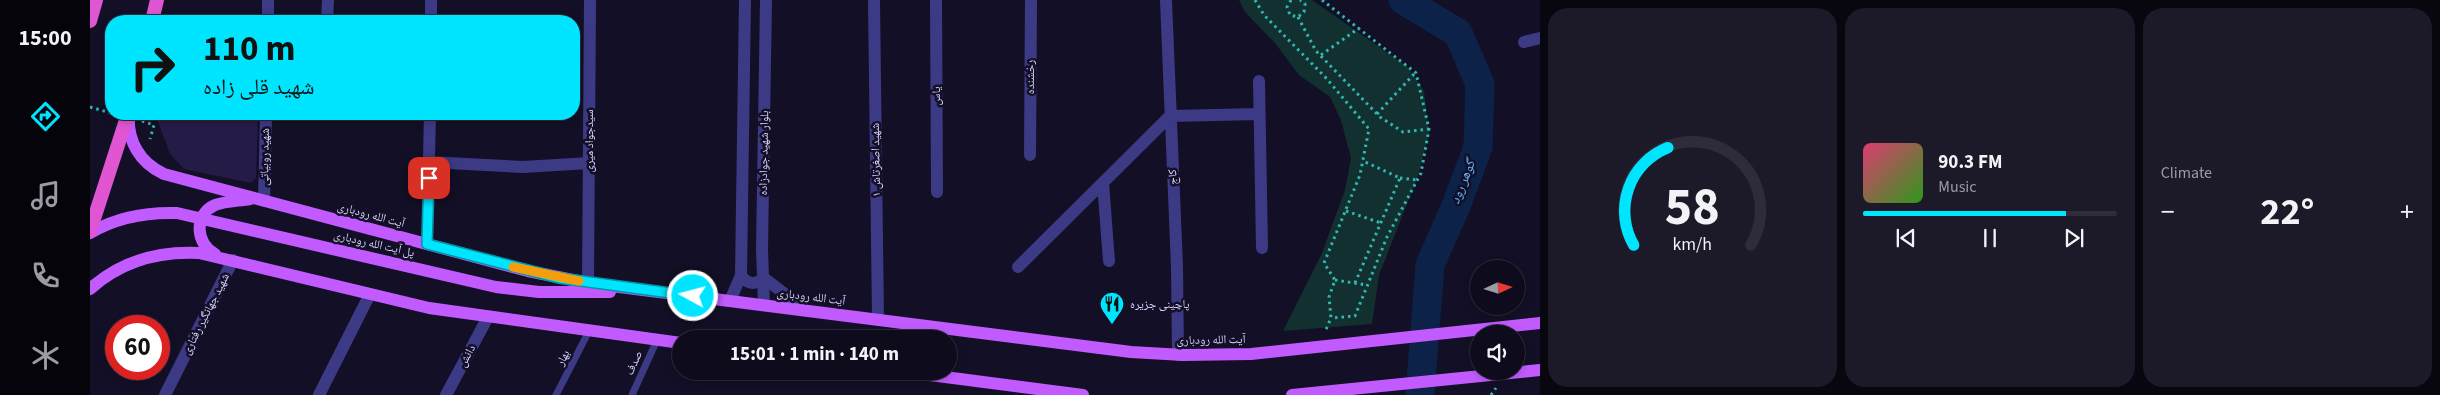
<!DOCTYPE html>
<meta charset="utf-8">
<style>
:root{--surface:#0e0b1c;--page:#1c1929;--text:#f1f3f6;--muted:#9b9ba3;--line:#2e2b3b;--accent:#00e5ff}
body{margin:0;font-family:"Source Sans 3","Noto Naskh Arabic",sans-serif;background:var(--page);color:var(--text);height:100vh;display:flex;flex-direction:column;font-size:19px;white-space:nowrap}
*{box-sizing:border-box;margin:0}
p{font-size:16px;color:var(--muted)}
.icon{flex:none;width:28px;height:28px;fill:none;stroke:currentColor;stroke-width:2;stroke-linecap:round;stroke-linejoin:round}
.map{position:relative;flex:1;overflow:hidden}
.drawer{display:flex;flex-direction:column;gap:8px;padding:8px;background:#08060f;width:900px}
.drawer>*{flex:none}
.banner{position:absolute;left:15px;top:15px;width:475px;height:105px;border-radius:20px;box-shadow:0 2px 8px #0003,0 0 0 1px var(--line);background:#00e5ff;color:#111;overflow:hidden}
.needle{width:32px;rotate:86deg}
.tools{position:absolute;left:1380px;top:260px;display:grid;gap:10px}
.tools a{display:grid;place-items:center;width:55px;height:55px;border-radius:50%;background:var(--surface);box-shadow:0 2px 8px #0003,0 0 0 1px var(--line);font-size:25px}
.speed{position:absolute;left:15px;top:315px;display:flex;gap:10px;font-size:25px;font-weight:700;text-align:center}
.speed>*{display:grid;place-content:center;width:65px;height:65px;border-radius:50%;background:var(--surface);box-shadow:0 2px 8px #0003,0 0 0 1px var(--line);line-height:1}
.speed .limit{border:8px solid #d22;background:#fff;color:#111}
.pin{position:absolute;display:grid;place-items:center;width:42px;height:42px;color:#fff;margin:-21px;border-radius:10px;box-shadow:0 2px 8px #0006}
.me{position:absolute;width:55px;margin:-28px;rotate:277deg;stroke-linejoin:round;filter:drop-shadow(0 0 4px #0008)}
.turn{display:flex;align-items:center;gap:18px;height:105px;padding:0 15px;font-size:22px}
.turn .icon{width:65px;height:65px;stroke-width:2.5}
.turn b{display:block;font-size:35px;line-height:42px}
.big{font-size:38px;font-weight:700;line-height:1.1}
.drawer .tile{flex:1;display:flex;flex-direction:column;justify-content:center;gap:8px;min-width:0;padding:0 18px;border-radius:20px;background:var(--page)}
.drawer .dial{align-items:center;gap:0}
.dial svg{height:130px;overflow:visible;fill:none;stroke:var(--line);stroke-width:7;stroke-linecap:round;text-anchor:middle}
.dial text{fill:var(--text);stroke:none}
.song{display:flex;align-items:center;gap:15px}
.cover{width:60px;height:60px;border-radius:8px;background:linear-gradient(135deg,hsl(340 70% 55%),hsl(110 70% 35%))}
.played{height:5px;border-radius:2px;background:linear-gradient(90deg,var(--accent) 80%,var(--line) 80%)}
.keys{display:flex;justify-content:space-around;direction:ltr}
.heat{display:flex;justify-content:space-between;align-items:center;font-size:28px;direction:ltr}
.drawer .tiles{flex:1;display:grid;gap:8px;grid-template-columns:repeat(3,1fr)}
.trip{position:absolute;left:582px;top:330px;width:285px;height:50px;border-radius:25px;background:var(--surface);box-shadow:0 2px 8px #0003,0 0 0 1px var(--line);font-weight:700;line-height:50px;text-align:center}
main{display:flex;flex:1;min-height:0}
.tab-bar{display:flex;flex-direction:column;width:90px;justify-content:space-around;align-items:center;background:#06040b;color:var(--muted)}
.tab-bar .icon{width:35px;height:35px}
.tab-bar .active{color:var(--accent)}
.tab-bar b{font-size:22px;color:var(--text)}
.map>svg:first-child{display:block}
.green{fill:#12302f}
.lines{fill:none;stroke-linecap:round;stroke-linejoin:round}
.river{stroke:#0c2248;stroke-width:29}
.building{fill:#241b47}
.path{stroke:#2fb8b0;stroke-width:3;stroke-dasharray:2.5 4;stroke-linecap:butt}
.service{stroke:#3d3a85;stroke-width:7}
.minor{stroke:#3d3a85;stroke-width:12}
.tertiary{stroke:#3d3a85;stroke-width:12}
.primary{stroke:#c25bff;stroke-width:12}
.trunk{stroke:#e055d1;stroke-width:14}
.route-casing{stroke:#0095a6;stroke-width:12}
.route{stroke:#00e5ff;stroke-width:9}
.slow{stroke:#f59e0b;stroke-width:9}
.labels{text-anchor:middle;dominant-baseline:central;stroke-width:5;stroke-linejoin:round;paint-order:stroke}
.street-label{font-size:12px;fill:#d9d4ff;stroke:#130f26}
.poi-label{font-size:12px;fill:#d9d4ff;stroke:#130f26;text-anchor:start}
.water-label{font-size:14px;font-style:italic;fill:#62b6ff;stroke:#130f26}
</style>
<main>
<nav class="tab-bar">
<b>15:00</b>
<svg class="icon active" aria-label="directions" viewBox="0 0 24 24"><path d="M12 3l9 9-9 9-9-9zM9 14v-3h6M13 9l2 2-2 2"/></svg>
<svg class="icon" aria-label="music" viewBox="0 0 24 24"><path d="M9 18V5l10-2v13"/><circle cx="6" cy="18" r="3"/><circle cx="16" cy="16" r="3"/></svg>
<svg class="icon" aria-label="phone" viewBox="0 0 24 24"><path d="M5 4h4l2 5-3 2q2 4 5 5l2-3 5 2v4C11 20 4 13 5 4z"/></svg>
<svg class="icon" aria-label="climate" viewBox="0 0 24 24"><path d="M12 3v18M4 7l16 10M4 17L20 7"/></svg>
</nav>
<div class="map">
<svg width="1450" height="395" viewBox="0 0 1450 395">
<rect width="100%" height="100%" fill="#130f26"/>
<path class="green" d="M1149,0H1222L1318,67L1334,91L1339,134L1327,179L1289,275L1282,324L1193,331L1232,253L1255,190L1261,158L1251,120L1240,97L1209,75L1185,43L1155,12Z"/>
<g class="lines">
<path class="river" d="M1313,0L1368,33L1390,84L1388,147L1366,206L1340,265L1330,395"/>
</g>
<path class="building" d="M65,114H168L166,178L161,183L94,169L80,154Z"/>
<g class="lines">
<path class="path" d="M1165,0L1174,15L1237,79L1279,129L1270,175L1234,263L1245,280L1239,297L1241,318L1235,332
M1201,0L1197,7L1200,15L1208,17L1214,12L1215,4L1210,0
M1232,0L1326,73L1339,129L1331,173L1297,237L1265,316L1241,318
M1208,17L1226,51L1290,117L1313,132L1339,129
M1231,55L1269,28
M0,107L21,113
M1287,114L1325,73
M52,121L64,125L60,139
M1310,178L1328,180
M1256,211L1291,223
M1245,280L1277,285
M1265,283L1310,178L1273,161
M1401,395L1406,388"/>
<path class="service" d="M466,395L499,331
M542,395L567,340"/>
<path class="minor" d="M784,0L788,320
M846,0L847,192
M1076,0L1087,267L1088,355
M178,21V0
M237,21L238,0
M341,21V0
M1434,42L1450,38
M1169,81L1172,248
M940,155L941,0
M339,162L433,167L499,163
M1013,183L1019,261
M174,201L176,114
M337,244L340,114
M928,267L1080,116L1169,114
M498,283L500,0
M75,395L143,260
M229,395L280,294
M356,395L398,317"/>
<path class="tertiary" d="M651,275C657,285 666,285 674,278L717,311
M640,301L651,275L655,0
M674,305L672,249L676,0"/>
<path class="primary" d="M39,115C37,141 50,163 74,174L438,271L498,283L1041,352L1093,355L1161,354L1450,323
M0,233C27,217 56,212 87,213L406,287L449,292H520
M125,254C106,244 103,215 125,205C135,201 149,201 160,199
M0,289C31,261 68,251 109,253L339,308L591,343
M809,371L993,395
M1202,395L1450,370"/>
<path class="trunk" d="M0,21L6,0
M62,21L67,0
M0,231L38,114"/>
</g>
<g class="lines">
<defs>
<path id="route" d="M339,178L337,244L469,278L603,296"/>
</defs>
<use href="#route" class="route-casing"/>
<use href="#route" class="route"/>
<path class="slow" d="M423,267L489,281"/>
</g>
<defs>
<symbol id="restaurant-pin" viewBox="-11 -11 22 30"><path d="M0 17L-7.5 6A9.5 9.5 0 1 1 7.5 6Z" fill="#00e5ff" stroke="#130f26"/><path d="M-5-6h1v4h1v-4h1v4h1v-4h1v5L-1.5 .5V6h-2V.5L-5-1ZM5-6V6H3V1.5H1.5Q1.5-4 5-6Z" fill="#111"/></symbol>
</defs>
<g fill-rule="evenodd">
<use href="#restaurant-pin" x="1008" y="290" width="28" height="38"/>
</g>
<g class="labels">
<g class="street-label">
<text transform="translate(940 77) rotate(-90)">رخشنده</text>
<text transform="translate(846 96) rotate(-90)">یاس</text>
<text transform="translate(499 141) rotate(-90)">سیدجواد میری</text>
<text transform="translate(674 153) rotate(-89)">بلوار شهید جوادزاده</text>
<text transform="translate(175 157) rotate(-89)">شهید روبیاتی</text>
<text transform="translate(786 160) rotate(-91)">شهید اصغرتاش ۱</text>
<text transform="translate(1083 177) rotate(-93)">کاج</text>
<text transform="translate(281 215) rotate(15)">آیت الله رودباری</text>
<text transform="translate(284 244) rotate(13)">پل آیت الله رودباری</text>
<text transform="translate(721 297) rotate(7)">آیت الله رودباری</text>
<text transform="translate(116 314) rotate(-63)">شهید جهانگیر رفتاری</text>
<text transform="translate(1121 340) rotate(-1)">آیت الله رودباری</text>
<text transform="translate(377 356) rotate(-62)">دانش</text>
<text transform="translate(473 358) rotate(-63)">بهار</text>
<text transform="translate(544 363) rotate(-66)">صدف</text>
</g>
<g class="poi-label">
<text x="1040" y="304">پاچینی جزیره</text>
</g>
<g class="water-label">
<text transform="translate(1373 182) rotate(-68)">گوهر رود</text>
</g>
</g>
</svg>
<div class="tools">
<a><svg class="needle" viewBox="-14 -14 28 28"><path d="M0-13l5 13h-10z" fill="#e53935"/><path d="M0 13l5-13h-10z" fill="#9b9ba3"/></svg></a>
<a><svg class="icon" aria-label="sound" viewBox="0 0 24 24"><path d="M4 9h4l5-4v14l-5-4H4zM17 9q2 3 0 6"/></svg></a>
</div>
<div class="speed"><div class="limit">60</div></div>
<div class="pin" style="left:339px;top:178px;background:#d93025"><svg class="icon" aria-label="arrive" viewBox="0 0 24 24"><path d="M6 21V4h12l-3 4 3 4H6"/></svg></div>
<svg class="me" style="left:603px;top:296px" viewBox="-20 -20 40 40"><circle r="17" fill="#00e5ff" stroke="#fff" stroke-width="3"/><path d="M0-11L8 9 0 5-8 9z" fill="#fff"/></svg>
<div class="trip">15:01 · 1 min · 140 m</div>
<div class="banner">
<div class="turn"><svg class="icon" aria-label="right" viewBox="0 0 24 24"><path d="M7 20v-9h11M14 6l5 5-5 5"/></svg><div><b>110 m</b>شهید قلی زاده</div></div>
</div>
</div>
<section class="drawer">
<div class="tiles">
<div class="tile dial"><svg viewBox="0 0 100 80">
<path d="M14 69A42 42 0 1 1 86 69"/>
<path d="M14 69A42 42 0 0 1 35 9" stroke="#00e5ff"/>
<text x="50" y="56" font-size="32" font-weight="700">58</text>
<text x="50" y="72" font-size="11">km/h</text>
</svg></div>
<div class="tile">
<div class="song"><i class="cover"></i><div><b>90.3 FM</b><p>Music</p></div></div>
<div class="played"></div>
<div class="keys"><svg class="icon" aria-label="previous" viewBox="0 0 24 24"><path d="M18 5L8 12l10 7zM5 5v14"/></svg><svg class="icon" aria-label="pause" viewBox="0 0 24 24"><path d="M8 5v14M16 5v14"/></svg><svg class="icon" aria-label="next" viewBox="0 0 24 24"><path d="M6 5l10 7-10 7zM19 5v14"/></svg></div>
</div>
<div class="tile"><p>Climate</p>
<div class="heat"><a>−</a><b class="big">22°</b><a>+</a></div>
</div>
</div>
</section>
</main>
